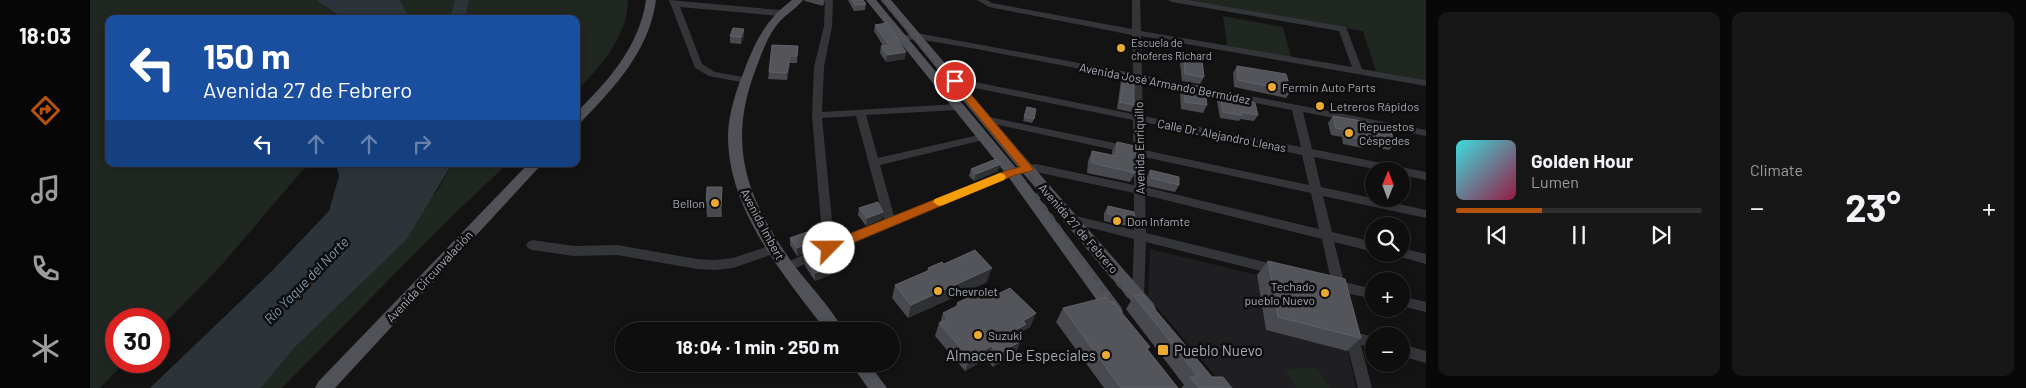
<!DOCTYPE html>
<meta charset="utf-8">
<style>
:root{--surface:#0e0e0f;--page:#171718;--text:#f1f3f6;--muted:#9b9c9e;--line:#2e2e2f;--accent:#b45309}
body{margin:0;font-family:Barlow,sans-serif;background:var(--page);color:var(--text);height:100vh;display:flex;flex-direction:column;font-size:19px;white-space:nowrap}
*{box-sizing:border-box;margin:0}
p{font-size:16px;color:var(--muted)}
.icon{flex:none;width:28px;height:28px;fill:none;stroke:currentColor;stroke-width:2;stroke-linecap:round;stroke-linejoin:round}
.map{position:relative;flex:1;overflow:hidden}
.details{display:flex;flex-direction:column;gap:12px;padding:12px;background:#080808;width:600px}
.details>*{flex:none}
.top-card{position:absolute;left:15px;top:15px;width:475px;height:152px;border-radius:10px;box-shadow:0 2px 8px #0003,0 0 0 1px var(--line);background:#1a4fa0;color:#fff;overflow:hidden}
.needle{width:32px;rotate:1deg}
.buttons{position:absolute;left:1275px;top:162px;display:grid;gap:10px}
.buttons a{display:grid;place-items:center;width:45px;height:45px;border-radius:50%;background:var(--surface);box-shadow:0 2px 8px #0003,0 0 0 1px var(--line);font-size:25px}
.speed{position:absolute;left:15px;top:308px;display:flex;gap:10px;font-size:25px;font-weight:700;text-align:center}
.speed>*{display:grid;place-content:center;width:65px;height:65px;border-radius:50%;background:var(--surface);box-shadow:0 2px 8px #0003,0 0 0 1px var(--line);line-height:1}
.speed .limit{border:8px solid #d22;background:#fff;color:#111}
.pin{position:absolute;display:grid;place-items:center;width:42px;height:42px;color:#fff;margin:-21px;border:2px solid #fff;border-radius:50%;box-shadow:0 1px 5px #0007}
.me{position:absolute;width:55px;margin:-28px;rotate:67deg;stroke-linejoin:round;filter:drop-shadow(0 0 4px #0008)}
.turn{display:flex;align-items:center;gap:18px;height:105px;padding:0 15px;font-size:22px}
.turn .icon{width:65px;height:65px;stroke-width:2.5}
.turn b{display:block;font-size:35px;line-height:42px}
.lanes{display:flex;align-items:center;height:48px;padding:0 15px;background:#0003;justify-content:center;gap:25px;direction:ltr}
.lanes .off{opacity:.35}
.big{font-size:38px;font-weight:700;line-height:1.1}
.details .tile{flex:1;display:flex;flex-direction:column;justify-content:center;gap:8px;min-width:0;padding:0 18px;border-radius:10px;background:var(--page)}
.song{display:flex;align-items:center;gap:15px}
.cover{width:60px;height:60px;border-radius:8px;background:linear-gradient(135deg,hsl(180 70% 55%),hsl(340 70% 35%))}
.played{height:5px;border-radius:2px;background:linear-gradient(90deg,var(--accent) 35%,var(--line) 35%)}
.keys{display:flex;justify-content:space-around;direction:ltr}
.heat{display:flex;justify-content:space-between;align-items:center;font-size:28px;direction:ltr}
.details .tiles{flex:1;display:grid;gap:12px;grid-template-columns:repeat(2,1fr)}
.trip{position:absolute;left:525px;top:322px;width:285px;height:50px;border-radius:25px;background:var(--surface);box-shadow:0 2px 8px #0003,0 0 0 1px var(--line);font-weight:700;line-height:50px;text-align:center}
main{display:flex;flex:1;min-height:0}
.menu{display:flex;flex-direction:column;width:90px;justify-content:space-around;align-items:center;background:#060606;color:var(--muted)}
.menu .icon{width:35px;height:35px}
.menu .current{color:var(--accent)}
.menu b{font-size:22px;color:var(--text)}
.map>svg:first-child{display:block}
.built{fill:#1f1f21}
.green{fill:#1f2720}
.water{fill:#2c343a}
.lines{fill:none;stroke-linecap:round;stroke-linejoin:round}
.river{fill:#2c343a;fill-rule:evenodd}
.minor{fill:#343539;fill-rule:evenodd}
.major{fill:#505258;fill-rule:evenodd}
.rail-far1{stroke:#4b4d52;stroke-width:2.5;stroke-dasharray:5 4.5;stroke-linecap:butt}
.rail{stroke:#4b4d52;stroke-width:4;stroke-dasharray:7 5.5;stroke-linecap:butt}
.wall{fill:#494a4f}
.shaded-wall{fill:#2f3033}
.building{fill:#53555a;stroke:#606268}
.route{fill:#b45309;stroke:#753606}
.slow{fill:#f59e0b}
.poi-dot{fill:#ecaa33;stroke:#0e0e0f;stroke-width:2}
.labels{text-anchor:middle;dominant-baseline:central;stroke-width:5;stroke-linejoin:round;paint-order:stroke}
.far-poi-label{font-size:11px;fill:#a5aab4;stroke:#0e0e0f;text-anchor:start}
.street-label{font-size:12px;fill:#a5aab4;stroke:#0e0e0f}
.poi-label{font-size:12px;fill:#a5aab4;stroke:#0e0e0f;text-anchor:start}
.water-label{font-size:14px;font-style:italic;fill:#7c98af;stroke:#0e0e0f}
.near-poi-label{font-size:15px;fill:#a5aab4;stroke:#0e0e0f;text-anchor:start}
</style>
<main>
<nav class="menu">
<b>18:03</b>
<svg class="icon current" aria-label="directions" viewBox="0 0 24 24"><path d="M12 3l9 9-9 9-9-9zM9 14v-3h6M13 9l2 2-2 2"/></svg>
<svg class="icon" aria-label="music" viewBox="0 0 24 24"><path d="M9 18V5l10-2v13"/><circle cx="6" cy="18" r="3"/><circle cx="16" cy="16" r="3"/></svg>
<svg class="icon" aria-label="phone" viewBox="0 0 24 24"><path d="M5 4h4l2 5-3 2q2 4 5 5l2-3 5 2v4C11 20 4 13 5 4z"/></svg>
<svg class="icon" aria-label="climate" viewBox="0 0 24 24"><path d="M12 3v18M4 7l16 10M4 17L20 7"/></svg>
</nav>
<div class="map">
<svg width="1336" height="388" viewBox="0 0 1336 388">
<rect width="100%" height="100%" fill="#131314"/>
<path class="built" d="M1060,249L1167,275L1176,330L1258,351L1266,388H1136L1058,297Z"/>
<path class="green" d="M0,0H226L254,19H19V164H218L129,268L69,329V319H26V361H36L10,388H0Z
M310,0H538C538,36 510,67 486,92V19H320Z
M1094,0H1336V80L1286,71L1273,31Z
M1133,16L1193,27L1201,57L1137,46Z
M362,164H417L360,218L192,388H171L205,347L348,190Z
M1226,368L1240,388H1207L1194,369Z"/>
<path class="water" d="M226,0H310L320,19H254Z
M246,164H362L316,240L205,347L171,388H60L180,273L239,211L249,176Z"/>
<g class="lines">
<path class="river" d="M365,0H379L376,13L372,19H357L362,12Z"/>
<path class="minor" d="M579,0L690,10L694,13L690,16L590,7L612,64L625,72L659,78L661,80L656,83L619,76L605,68Z
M735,0H743L742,26L734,67L732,112L868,104L873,107L868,110L776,115L788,158L893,134L898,137L893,140L790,165L804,216L918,169L946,164L1044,185L1043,154L895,122L890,119L895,116L1043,147V120L865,84L860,81L865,78L1043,114V79L881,48L827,39L813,41L809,38L810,36L827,33L1043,73L1042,35L899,7L887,0H897L902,3L1042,29V0H1050L1051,31L1262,67L1249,31L1082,2L1078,0H1097L1256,27L1272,69L1336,80V86L1051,36L1052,75L1336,130V136L1213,112L1222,149L1336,172V180L1311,175V171H1294L1224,157L1231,187L1336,210V218L1233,196L1242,232L1284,242V252L1244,242L1254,282L1284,289V299L1256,293L1255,296L1250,297L1245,296L1243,290L1240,289L1238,285L1241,281L1232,239L1055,195L1056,233L1187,265L1191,267L1193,270L1191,273L1187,275L1056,242L1054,296L1053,300L1048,301L1043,300L1042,296L1044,239L982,223L978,222L976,219L978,216L982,215L1044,230V193L946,172L924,175L701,270L697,272L693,270L691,267L693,264L733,246L722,115L724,67L734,26ZM1052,81L1202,110L1211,147L1053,116ZM766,116L794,220L744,241L732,118ZM1053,122L1212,155L1219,185L1054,150ZM1054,157L1221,193L1229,229L1055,187Z
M442,240L484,246L527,245L607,259L625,260L643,258L685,244L689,246L691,249L689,252L643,268L625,270L607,269L527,255L484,256L442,250L438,248L436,245L438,242Z
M1311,248L1336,254V264L1307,256L1305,254H1311Z
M1311,296L1336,302V312L1311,306Z
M1260,323L1265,325L1268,333L1284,337V349L1271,345L1282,388H1268L1253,329L1255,325Z
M1311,344L1336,351V363L1311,356Z"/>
<path class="major" d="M556,0H566C559,51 525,87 490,123L486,124V113C519,80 549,47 556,0Z
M702,0H713C705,10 693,16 686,26C676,39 671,56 665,71C637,146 657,198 701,261C715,281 745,311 753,331H736C693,274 637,209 638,134C639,112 646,91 654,71C665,42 676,19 702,0Z
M776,0H786L927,169L1031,307L1033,312L1031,317L1025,319L1019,317L917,175Z
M791,0H801L932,154L1064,304L1066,309L1064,314L1058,316L1052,314L922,160Z
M438,164H452L245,388H225L228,382Z
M761,364H779L797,388H778Z"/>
<path class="rail-far1" d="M792,0L932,168"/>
<path class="rail" d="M931,167L1047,306
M945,194L1029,311"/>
</g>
<path class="wall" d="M714,0H735L733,6L715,1Z
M758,0H773L776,4L775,10L764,11Z
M785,25L815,59L796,62L790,53L791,46H793L784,31Z
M654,29V36L651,44L640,43V36Z
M708,46L707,63H700L697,80L678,79L679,72Z
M1094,57L1114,77L1110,84L1092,81L1090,64Z
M1147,66L1201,91L1196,98L1144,87L1143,73Z
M1034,73L1044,105L1041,112L1027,109L1031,80Z
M1096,84L1117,105L1113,113L1091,109L1090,93L1094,86H1095Z
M1130,95L1149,100L1168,115L1164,121L1150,119L1149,121L1130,118L1127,101Z
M937,107L944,119L942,123L933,121Z
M1243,116L1305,143L1299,150L1274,145L1272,148L1253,144L1252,137L1241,135L1238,123Z
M1027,142L1047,166L1045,169V173L1040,182L997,173L998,161L1002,151L1022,155V151Z
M881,169L908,171L884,181L879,176Z
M1060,170L1089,185L1085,192L1057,186V177Z
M632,187V217H617L616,206Z
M1018,206L1045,220L1041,227L1014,221V213Z
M769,208L793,212L792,219L776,226L768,215Z
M700,238H732L731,245L707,256L700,245Z
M715,259L754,269L725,281L715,266Z
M1178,261L1271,338L1257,351L1176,330L1167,275Z
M854,264L897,282L818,318L802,298L805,285L837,271L838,268Z
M888,295L904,296L946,313L940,327L933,331L930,337L928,338L931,341L925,354L903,367L896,359L875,371L845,336L849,323H850L853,313L866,307L867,303Z
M1044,296L1122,377L1142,388H1091L1094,385L1036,309Z
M973,308L1058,350L1088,388H1014L966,322Z"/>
<path class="shaded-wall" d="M654,29V36L651,44V37Z
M816,52L815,59L796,62L797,55Z
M700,56V63L697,80V73Z
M911,164L908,171L884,181L886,174Z
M632,187V217L631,206Z
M793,212L792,219L776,226L777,218Z
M732,238L731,245L707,256V248Z
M755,262L754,269L725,281V273Z
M902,268L897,282L818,318L821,305Z
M946,313L940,327L933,331L930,337L916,345L922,332L933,321Z
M931,341L925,354L903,367L908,354Z
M902,346L896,359L875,371L880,358Z"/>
<path class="building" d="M762,0H773L776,4L765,5Z
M797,23L816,52L797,55L791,46L799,45L785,25Z
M643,28L654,29L651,37L640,36Z
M682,45L708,46L707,56H700L697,73L679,72Z
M1094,57L1112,60L1114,77L1095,74Z
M1147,66L1196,74L1201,91L1148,80Z
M1034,73L1044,75V105L1030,102Z
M1096,84L1115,87L1117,105L1095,102L1094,86L1096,87Z
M1130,95L1148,98L1149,100L1165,103L1168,115L1151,112L1152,115L1133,112Z
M937,107L946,109L944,119L934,117Z
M1243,116L1299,126L1305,143L1277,137L1278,140L1259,137L1257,130L1246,128Z
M1027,142L1045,146L1047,166L1045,165V173L1002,163V151L1026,156Z
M906,159L911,164L886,174L881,169Z
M1060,170L1089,177V185L1061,178Z
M617,187H632L631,206H616Z
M788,202L793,212L777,218L769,208Z
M1018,206L1044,212L1045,220L1018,214Z
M728,228L732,238L707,248L700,238Z
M744,248L755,262L725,273L715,259Z
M885,250L902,268L821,305L805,285L840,270L838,268L852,262L854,264Z
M1178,261L1255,279L1271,338L1188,317Z
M920,288L946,313L933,321L936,324L922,332L931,341L908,354L902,346L880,358L849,323L858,319L853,313L869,305L867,303L887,293L888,295L898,290L904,296Z
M1052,294L1122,377H1133L1142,388H1109L1100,377H1106V374L1044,296Z
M1017,297L1021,302H1023L1060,347L1057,349L1088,388H1031L973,308Z"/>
<path class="route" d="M865,78L868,79L941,166L943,169L941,171L925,175L743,251H734L733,248L734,244L918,170L930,167L861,83L860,81Z"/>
<path class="slow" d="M910,173L914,174L916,177L914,180L853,205L849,206L843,202L845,199Z"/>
<g class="poi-dot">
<circle cx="1031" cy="48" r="5"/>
<circle cx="1182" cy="87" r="5"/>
<circle cx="1230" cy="106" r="5"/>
<circle cx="1259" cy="133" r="5"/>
<circle cx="625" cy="203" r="5"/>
<circle cx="1027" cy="221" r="5"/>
<circle cx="848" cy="291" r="5"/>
<circle cx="1235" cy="293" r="5"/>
<circle cx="888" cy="335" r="5"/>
<rect x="1067" y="344" width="12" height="12" rx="2.5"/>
<circle cx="1016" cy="355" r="5"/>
</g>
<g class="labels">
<g class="far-poi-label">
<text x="1041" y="42">Escuela de<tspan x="1041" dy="13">choferes Richard</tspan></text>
</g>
<g class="street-label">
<text transform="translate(1075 83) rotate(11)">Avenida José Armando Bermúdez</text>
<text transform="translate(1132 135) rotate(11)">Calle Dr. Alejandro Llenas</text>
<text transform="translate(1049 148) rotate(-91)">Avenida Enriquillo</text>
<text transform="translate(673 224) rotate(62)">Avenida Imbert</text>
<text transform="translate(989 228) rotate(49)">Avenida 27 de Febrero</text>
<text transform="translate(339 276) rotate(-47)">Avenida Circunvalación</text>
</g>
<g class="poi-label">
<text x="1192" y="87">Fermin Auto Parts</text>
<text x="1240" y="106">Letreros Rápidos</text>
<text x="1269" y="126">Repuestos<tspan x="1269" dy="14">Céspedes</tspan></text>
<text x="615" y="203" text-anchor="end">Bellon</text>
<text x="1037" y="221">Don Infamte</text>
<text x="1225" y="286" text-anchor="end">Techado<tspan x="1225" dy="14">pueblo Nuevo</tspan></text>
<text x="858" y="291">Chevrolet</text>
<text x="898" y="335">Suzuki</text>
</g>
<g class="water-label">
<text transform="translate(216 280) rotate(-46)">Río Yaque del Norte</text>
</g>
<g class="near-poi-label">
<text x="1084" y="350">Pueblo Nuevo</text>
<text x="1006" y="355" text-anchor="end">Almacen De Especiales</text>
</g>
</g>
</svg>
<div class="buttons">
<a><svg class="needle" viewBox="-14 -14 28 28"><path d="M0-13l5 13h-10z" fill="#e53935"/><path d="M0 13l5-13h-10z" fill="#9b9c9e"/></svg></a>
<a><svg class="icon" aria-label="search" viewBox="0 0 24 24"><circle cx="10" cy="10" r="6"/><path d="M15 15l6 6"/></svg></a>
<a>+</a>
<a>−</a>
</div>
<div class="speed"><div class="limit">30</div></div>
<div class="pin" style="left:865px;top:81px;background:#d93025"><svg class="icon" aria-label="arrive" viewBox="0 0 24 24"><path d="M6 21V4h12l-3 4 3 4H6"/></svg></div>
<svg class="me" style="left:739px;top:248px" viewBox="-20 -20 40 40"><circle r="19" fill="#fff"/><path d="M0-13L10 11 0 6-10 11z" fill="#b45309"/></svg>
<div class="trip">18:04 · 1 min · 250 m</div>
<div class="top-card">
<div class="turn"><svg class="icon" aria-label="left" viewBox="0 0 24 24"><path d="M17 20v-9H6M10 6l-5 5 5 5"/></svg><div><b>150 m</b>Avenida 27 de Febrero</div></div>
<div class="lanes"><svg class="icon" aria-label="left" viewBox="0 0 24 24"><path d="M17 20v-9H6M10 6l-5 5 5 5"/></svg><svg class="icon off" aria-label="ahead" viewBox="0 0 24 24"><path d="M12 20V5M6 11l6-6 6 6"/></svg><svg class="icon off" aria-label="ahead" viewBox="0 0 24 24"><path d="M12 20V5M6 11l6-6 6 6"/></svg><svg class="icon off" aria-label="right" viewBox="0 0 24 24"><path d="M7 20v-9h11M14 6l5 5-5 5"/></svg></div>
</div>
</div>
<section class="details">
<div class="tiles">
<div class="tile">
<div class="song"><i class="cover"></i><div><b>Golden Hour</b><p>Lumen</p></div></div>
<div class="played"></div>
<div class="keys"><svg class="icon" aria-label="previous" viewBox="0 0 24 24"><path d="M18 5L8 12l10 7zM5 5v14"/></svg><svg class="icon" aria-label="pause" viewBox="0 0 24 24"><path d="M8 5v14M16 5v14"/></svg><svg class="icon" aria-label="next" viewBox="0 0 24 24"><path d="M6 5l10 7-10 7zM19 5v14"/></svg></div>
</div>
<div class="tile"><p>Climate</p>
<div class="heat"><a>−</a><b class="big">23°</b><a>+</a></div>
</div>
</div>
</section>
</main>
